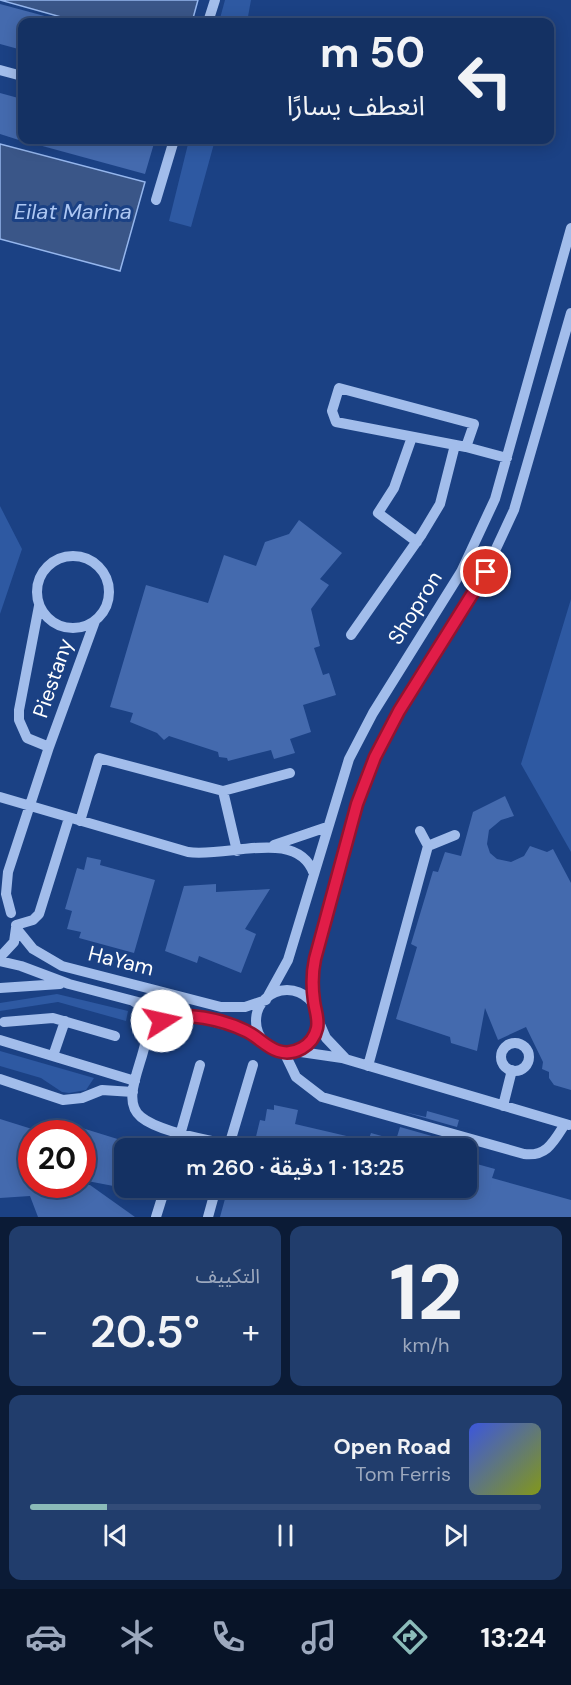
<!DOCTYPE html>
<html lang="ar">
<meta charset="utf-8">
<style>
:root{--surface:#143163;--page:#213d6c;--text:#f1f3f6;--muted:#9da9be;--line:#334c78;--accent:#8bbbb9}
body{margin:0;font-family:"DM Sans","Noto Sans Arabic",sans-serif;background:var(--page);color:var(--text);direction:rtl;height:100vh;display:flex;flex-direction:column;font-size:22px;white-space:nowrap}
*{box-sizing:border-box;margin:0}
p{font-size:20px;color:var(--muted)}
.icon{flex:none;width:33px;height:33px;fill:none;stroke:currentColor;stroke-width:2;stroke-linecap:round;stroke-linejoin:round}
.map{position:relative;height:1217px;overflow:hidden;direction:ltr}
.details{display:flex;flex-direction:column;gap:9px;padding:9px;background:#0b1b36;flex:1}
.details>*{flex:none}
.hud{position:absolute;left:18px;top:18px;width:536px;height:126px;border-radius:12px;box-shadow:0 3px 15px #0003,0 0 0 2px var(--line);direction:rtl;background:#143163;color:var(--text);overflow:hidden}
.speed{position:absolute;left:18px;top:1120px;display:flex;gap:12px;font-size:30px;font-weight:700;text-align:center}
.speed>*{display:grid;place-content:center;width:78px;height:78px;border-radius:50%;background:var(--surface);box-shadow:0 3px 15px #0003,0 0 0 2px var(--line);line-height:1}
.speed .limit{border:9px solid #d22;background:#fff;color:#111}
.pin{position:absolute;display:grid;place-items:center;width:51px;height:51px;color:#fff;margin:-26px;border:3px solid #fff;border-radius:50%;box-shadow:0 2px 6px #0007}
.me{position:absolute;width:66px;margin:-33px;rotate:80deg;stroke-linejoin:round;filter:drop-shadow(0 0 4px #0008)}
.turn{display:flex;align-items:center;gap:21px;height:126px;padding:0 30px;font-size:27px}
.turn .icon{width:78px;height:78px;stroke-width:2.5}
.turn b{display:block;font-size:42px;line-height:51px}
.big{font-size:45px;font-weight:600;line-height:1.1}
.details .tile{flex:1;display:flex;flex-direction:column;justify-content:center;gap:9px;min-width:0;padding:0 21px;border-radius:12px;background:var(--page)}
.details .dial{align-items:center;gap:0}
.dial b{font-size:78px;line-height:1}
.song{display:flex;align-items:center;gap:18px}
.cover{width:72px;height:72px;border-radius:9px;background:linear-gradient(135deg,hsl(230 70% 55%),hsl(70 70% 35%))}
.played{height:6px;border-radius:3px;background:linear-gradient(90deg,var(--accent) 15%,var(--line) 15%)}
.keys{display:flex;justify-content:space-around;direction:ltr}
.heat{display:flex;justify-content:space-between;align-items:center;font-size:33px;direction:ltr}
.details .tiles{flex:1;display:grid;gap:9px;grid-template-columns:1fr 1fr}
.tile:last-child{grid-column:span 2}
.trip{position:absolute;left:114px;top:1138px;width:363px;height:60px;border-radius:12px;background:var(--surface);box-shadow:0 3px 15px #0003,0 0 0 2px var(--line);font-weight:600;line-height:60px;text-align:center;direction:rtl}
.tab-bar{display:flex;height:96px;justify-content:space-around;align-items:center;background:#081428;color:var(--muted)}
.tab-bar .icon{width:42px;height:42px}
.tab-bar .selected{color:var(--accent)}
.tab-bar b{font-size:27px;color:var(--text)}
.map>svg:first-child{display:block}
.green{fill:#2e59a2}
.water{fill:#3a5688;stroke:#95b6ed;stroke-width:1.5}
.building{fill:#446aae}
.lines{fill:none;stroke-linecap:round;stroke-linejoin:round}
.minor{stroke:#a2bdeb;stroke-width:10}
.route-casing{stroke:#92132f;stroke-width:15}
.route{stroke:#e11d48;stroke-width:10}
.labels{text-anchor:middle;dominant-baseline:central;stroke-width:6;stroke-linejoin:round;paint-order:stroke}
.street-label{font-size:21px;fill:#fff;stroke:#1b4184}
.water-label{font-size:22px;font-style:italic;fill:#adc7f3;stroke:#1b4184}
</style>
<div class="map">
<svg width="571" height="1217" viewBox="0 0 571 1217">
<rect width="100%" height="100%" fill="#1b4184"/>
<path class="green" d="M225,0H251L247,22H219Z
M189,140H215L191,227L169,221Z
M0,506L22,549L0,614Z
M571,599V852L521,764Z
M57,994L128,1011L126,1021L58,1002L0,1011V1003Z
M0,1051L94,1078L86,1090L69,1093L62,1092L41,1078L0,1066Z"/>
<path class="water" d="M0,0H198L192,22H79Z
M0,144L145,182L120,271L0,239Z"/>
<path class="building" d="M0,4L52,18V22H22V50L0,44Z
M0,93L22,99V141L0,134Z
M35,140H155L145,174L35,144Z
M299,520L342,553L320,579L329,585L311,609L320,646L314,648L323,675L329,673L336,695L303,705L311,732L290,739L295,753L274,759L271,750L228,761L227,758L219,757L218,752L169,736L164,740L157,733L130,722L133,713L110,707L146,585L208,603L224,555L256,566L265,542L289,534Z
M505,796L514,816L501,820L489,830L487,844L490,853L497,859L511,862L524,856L530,846L547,852L553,849L571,883V1090L554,1085L549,1078V1072L542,1069L543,1062L526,1027L498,1040L485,1008L477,1051L451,1043L450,1037L396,1019L417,947L411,944L433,871L438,872L445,852L461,856L473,812Z
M87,857L101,860L100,865L155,880L134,953L79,938L81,932L67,929L72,911L65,909L77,868L84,870Z
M216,884V892L270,889L245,929L256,934L241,973L199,956L197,963L165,951L184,886Z
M274,1105L298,1110L295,1124L368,1141L371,1133L396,1140L400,1127L474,1148L253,1149L260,1120L265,1121L267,1109L274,1110Z
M427,1111L459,1120L457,1127L478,1133L404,1112L426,1117Z
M0,1119L32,1129V1185H90L135,1217H38L30,1196L0,1198Z
M82,1128L124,1141V1188L82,1180Z
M466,1161L495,1169L492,1178L571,1200V1217H220L228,1188H466Z"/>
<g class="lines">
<path class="minor" d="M208,22L215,0
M0,70L22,76
M156,200L174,140
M412,437L394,488L378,513L417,542
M466,447L474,424L339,388L332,411L336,422L466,447L507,458
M37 592a36 36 0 1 1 72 0a36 36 0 1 1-72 0Z
M39,606L19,710V720L27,738L49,747L95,621
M351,635L422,534L440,504L455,445
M223,791L237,851
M0,797L188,852C228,858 298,827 314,874
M80,821L99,758L223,791L290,773
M274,845L327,827
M428,846L455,835
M11,913L6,894L8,872L49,747
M16,925L33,920L39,914L69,818
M16,928L33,949L62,966L221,1007H245L266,1000
M0,957L14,942L16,928
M0,961L21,966L69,984L237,1028L263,1041
M0,988L60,984
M256 1021a31 31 0 1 1 62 0a31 31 0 1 1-62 0Z
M267,998L288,960L349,759L373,713L461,572L495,499L571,228
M133,1001C175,1025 110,1092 141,1117C159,1132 206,1139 229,1145
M316,1010L313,976L315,959L356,804L375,757L399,711L480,583L514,510L571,313
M318,1020L326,1038L345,1058
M4,1022L53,1018L115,1036
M147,1037L159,1023L180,1014
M0,1040L135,1081
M501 1057a14 14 0 1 1 28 0a14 14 0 1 1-28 0Z
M294,1051L342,1058L569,1125
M284,1052L296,1077L322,1097L524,1154C547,1157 554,1141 565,1124
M53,1056L65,1021
M368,1066L428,846L420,831
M0,1079L63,1100L82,1098L102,1090L133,1092
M503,1106L512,1070
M176,1149L200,1065
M228,1149L253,1065
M156,1217L165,1188
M208,1217L216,1188"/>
</g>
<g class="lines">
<defs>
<path id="route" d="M162,1021C182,1009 226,1021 246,1031C257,1036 266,1047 278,1051C294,1056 313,1046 317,1028C319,1019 315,1010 314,1001C312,987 312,973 315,959L357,804L375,757L399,711L486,572"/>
</defs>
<use href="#route" class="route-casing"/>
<use href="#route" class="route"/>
</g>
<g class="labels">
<g class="street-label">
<text transform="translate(415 608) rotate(-58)">Shopron</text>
<text transform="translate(53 678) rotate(-71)">Piestany</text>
<text transform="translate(121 961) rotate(14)">HaYam</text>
</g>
<g class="water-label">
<text x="73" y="211">Eilat Marina</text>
</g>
</g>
</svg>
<div class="speed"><div class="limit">20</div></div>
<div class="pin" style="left:486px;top:572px;background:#d93025"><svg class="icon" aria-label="arrive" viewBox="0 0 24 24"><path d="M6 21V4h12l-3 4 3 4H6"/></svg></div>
<svg class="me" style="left:162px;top:1021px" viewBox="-20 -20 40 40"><circle r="19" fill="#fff"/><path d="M0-13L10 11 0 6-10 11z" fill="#e11d48"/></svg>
<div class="trip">13:25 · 1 دقيقة · 260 m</div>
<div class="hud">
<div class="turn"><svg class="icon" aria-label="left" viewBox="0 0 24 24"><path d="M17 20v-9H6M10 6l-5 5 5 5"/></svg><div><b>50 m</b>انعطف يسارًا</div></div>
</div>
</div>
<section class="details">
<div class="tiles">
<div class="tile dial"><b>12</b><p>km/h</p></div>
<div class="tile"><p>التكييف</p>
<div class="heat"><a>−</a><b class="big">20.5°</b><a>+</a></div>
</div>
<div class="tile">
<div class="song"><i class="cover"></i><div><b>Open Road</b><p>Tom Ferris</p></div></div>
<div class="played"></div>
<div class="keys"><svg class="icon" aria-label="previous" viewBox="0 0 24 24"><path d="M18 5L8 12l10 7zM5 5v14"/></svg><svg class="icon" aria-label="pause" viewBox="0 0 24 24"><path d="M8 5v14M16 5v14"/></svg><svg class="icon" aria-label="next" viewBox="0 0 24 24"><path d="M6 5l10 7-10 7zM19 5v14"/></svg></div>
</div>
</div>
</section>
<nav class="tab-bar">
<b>13:24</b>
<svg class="icon selected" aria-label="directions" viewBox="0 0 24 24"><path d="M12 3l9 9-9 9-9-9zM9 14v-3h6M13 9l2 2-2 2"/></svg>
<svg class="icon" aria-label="music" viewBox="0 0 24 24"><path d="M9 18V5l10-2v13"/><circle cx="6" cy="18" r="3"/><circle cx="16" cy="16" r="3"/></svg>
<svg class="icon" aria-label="phone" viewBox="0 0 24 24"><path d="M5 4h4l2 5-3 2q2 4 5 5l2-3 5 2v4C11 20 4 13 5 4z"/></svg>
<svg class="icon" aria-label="climate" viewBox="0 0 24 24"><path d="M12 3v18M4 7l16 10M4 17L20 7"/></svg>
<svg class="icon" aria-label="car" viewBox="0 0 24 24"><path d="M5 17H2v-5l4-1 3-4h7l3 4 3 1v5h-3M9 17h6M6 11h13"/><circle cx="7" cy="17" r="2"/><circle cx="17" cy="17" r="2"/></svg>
</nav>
